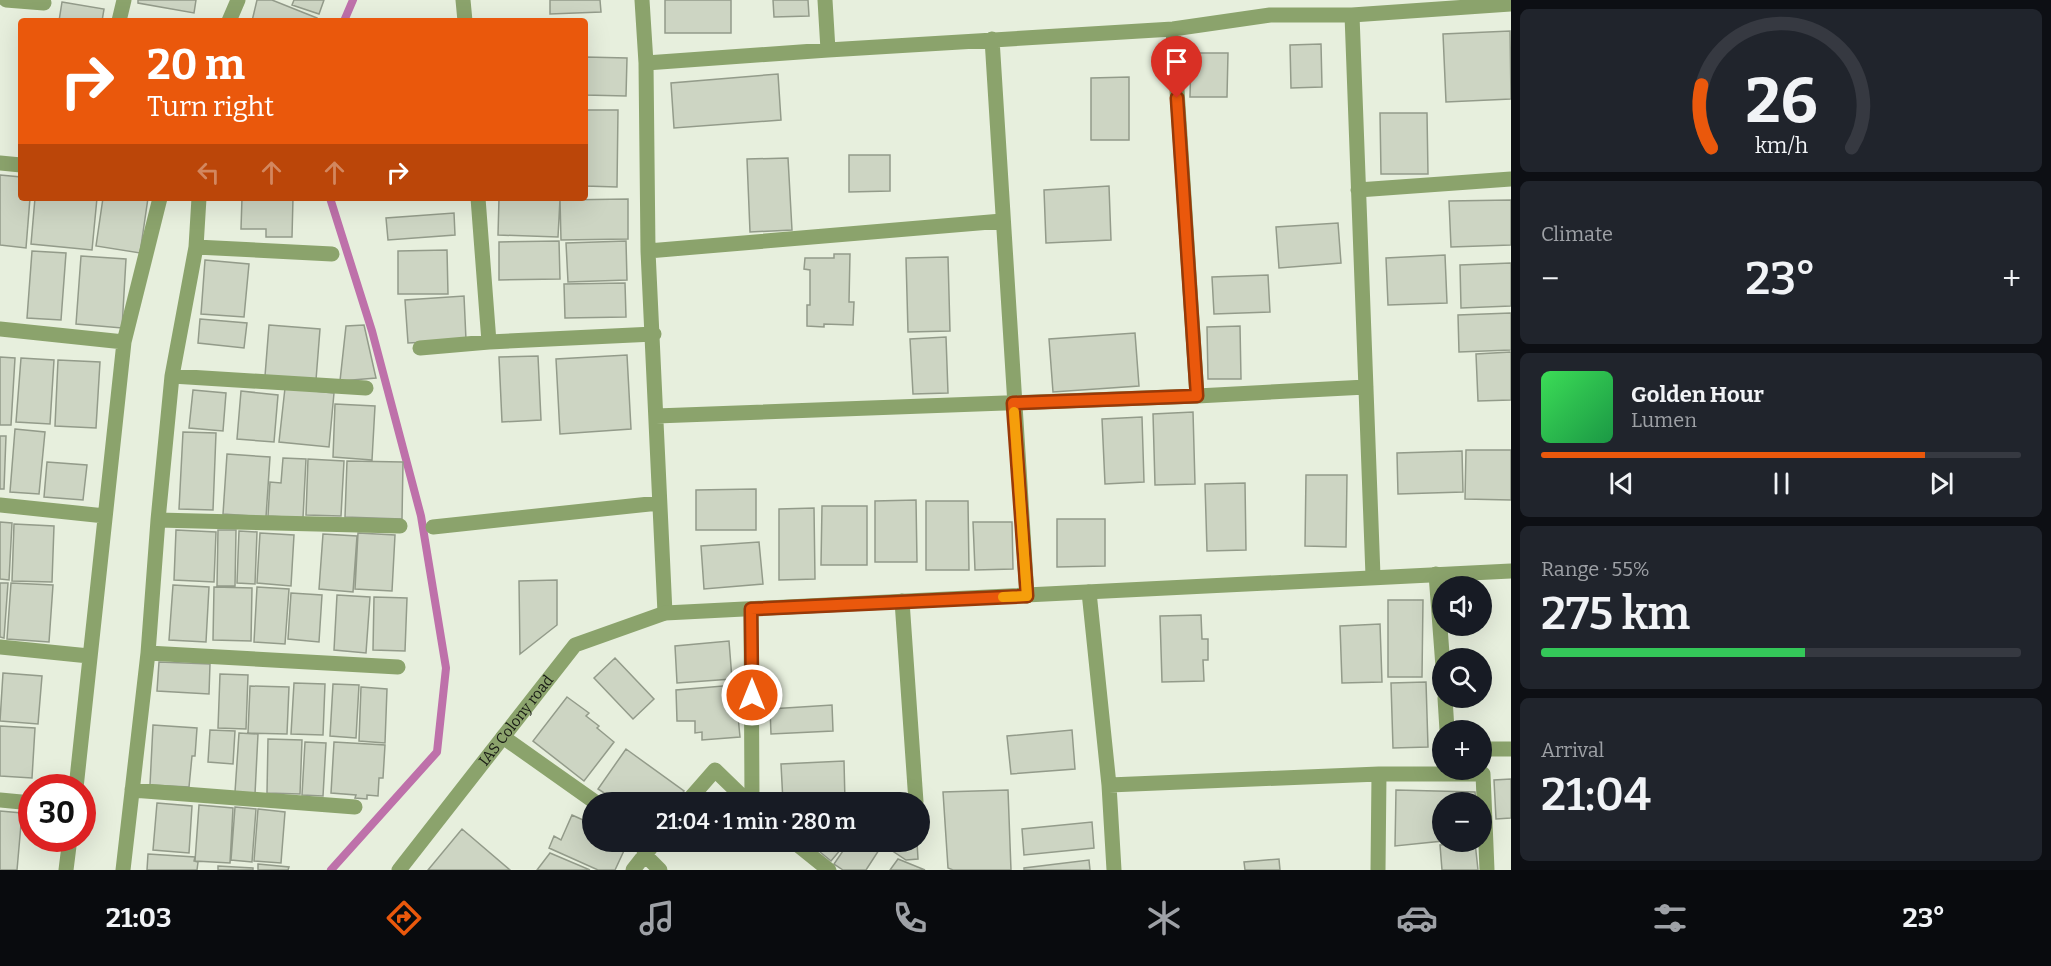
<!DOCTYPE html>
<meta charset="utf-8">
<style>
:root{--surface:#171b24;--page:#20242c;--text:#f1f3f6;--muted:#9ea1a6;--line:#363941;--accent:#ea580c}
body{margin:0;font-family:Bitter,serif;background:var(--page);color:var(--text);height:100vh;display:flex;flex-direction:column;font-size:22px;white-space:nowrap}
*{box-sizing:border-box;margin:0}
p{font-size:20px;color:var(--muted)}
.icon{flex:none;width:33px;height:33px;fill:none;stroke:currentColor;stroke-width:2;stroke-linecap:round;stroke-linejoin:round}
.map{position:relative;flex:1;overflow:hidden}
.sheet{display:flex;flex-direction:column;gap:9px;padding:9px;background:#0d0f14;width:540px}
.sheet>*{flex:none}
.top-card{position:absolute;left:18px;top:18px;width:570px;height:183px;border-radius:6px;box-shadow:0 6px 24px #0002;background:#ea580c;color:#fff;overflow:hidden}
.controls{position:absolute;left:1432px;top:576px;display:grid;gap:12px}
.controls a{display:grid;place-items:center;width:60px;height:60px;border-radius:50%;background:var(--surface);box-shadow:0 6px 24px #0002;font-size:30px}
.speed{position:absolute;left:18px;top:774px;display:flex;gap:12px;font-size:30px;font-weight:700;text-align:center}
.speed>*{display:grid;place-content:center;width:78px;height:78px;border-radius:50%;background:var(--surface);box-shadow:0 6px 24px #0002;line-height:1}
.speed .limit{border:9px solid #d22;background:#fff;color:#111}
.pin{position:absolute;display:grid;place-items:center;width:51px;height:51px;color:#fff;margin:-62px -26px;border-radius:50% 50% 50% 0;rotate:-45deg;box-shadow:0 0 6px #0007}
.pin .icon{rotate:45deg}
.me{position:absolute;width:66px;margin:-33px;rotate:0deg;stroke-linejoin:round;filter:drop-shadow(0 0 4px #0008)}
.turn{display:flex;align-items:center;gap:21px;height:126px;padding:0 30px;font-size:27px}
.turn .icon{width:78px;height:78px;stroke-width:2.5}
.turn b{display:block;font-size:42px;line-height:51px}
.lanes{display:flex;align-items:center;height:57px;padding:0 30px;background:#0003;justify-content:center;gap:30px;direction:ltr}
.lanes .off{opacity:.35}
.big{font-size:45px;font-weight:600;line-height:1.1}
.sheet .card{flex:1;display:flex;flex-direction:column;justify-content:center;gap:9px;min-width:0;padding:0 21px;border-radius:9px;background:var(--page)}
.sheet .dial{align-items:center;gap:0}
.dial svg{height:156px;overflow:visible;fill:none;stroke:var(--line);stroke-width:7;stroke-linecap:round;text-anchor:middle}
.dial text{fill:var(--text);stroke:none}
.song{display:flex;align-items:center;gap:18px}
.cover{width:72px;height:72px;border-radius:9px;background:linear-gradient(135deg,hsl(130 70% 55%),hsl(140 70% 35%))}
.played{height:6px;border-radius:3px;background:linear-gradient(90deg,var(--accent) 80%,var(--line) 80%)}
.keys{display:flex;justify-content:space-around;direction:ltr}
.heat{display:flex;justify-content:space-between;align-items:center;font-size:33px;direction:ltr}
.charge{height:9px;border-radius:4px;background:linear-gradient(90deg,#34c759 55%,var(--line) 0)}
.trip{position:absolute;left:582px;top:792px;width:348px;height:60px;border-radius:30px;background:var(--surface);box-shadow:0 6px 24px #0002;font-weight:600;line-height:60px;text-align:center}
.tab-bar{display:flex;height:96px;justify-content:space-around;align-items:center;background:#090b0e;color:var(--muted)}
.tab-bar .icon{width:42px;height:42px}
.tab-bar .active{color:var(--accent)}
.tab-bar b{font-size:27px;color:var(--text)}
main{display:flex;flex:1;min-height:0}
.map>svg:first-child{display:block}
.lines{fill:none;stroke-linecap:round;stroke-linejoin:round}
.stream{stroke:#be71aa;stroke-width:8}
.building{fill:#cdd5c3;stroke:#939b8a;stroke-width:1.5}
.minor{stroke:#8ba36c;stroke-width:15}
.tertiary{stroke:#8ba36c;stroke-width:15}
.route-casing{stroke:#983908;stroke-width:15}
.route{stroke:#ea580c;stroke-width:10}
.slow{stroke:#f59e0b;stroke-width:10}
.labels{text-anchor:middle;dominant-baseline:central;stroke-width:4.5;stroke-linejoin:round;paint-order:stroke}
.street-label{font-size:15px;fill:#181a14;stroke:#f4fceb}
</style>
<main>
<div class="map">
<svg width="1511" height="870" viewBox="0 0 1511 870">
<rect width="100%" height="100%" fill="#e7efdd"/>
<g class="lines">
<path class="stream" d="M344,21L353,0
M330,198L372,331L421,516L446,668L437,752L331,870"/>
</g>
<path class="building" d="M138,0H196L194,13L138,3Z
M257,0H272L317,18L316,21H252Z
M294,0H324L319,14L292,5Z
M550,0H600L601,12L550,14Z
M665,0H731V33H665Z
M773,0H808L809,16L774,17Z
M62,2L104,9L102,21H59Z
M1510,31L1511,99L1446,102L1443,34Z
M1321,44L1322,87L1291,88L1290,45Z
M1191,53H1228L1227,97H1190Z
M585,57L627,58L626,96L585,95Z
M778,74L781,120L674,128L671,83Z
M1129,77V140H1091V78Z
M585,110H618L617,187L585,186Z
M1380,113H1427L1428,174H1381Z
M849,155H890V191L849,192Z
M788,158L792,230L750,232L747,159Z
M0,175L21,177V198H30L26,248L0,245Z
M1109,186L1111,240L1046,243L1044,190Z
M35,198H97L92,250L31,244Z
M103,198H148L140,253L96,246Z
M242,198H293L292,237H266V229H241Z
M499,198L560,199L558,237L498,235Z
M628,199V239L561,240L560,200Z
M1511,200V245L1451,247L1449,201Z
M454,213L455,235L388,240L386,218Z
M1338,223L1341,263L1279,268L1276,227Z
M559,241L560,279L499,280V242Z
M626,241L627,280L568,282L566,243Z
M447,250L448,294H398V251Z
M32,251L66,253L61,320L27,318Z
M834,254H850L849,302H854L853,325L824,324V327L807,326V305H810V270L804,269L805,258H834Z
M1445,255L1447,303L1388,305L1386,258Z
M81,256L126,259L122,328L76,324Z
M948,257L950,331L908,332L906,258Z
M205,260L249,264L244,317L201,314Z
M1511,263V306L1461,308L1460,265Z
M1268,275L1270,312L1214,314L1212,277Z
M625,283L626,317L565,318L564,284Z
M464,296L466,340L408,343L405,300Z
M1511,313V350L1459,352L1458,315Z
M200,319L247,323L244,348L198,343Z
M269,325L320,329L316,380L265,376Z
M364,325L376,378L340,381L346,326Z
M1240,326L1241,379H1208L1207,327Z
M1135,333L1139,386L1053,392L1049,339Z
M946,337L948,393L913,394L910,339Z
M1511,352V400L1478,401L1476,354Z
M627,355L631,429L560,434L556,359Z
M538,356L541,420L502,422L499,357Z
M0,357L15,358L11,425H0Z
M21,358L54,360L50,424L16,422Z
M58,360L100,362L96,428L55,426Z
M285,388L334,393L329,447L279,442Z
M193,390L226,393L223,431L189,428Z
M241,391L278,395L274,442L237,439Z
M335,404L375,406L372,460L333,457Z
M1193,412L1195,484L1155,485L1153,414Z
M1142,417L1144,482L1105,484L1102,419Z
M15,429L45,432L39,494L10,492Z
M183,432L216,433L213,510L179,509Z
M0,436H6L4,489H0Z
M1466,450H1511V500L1465,499Z
M1462,451L1463,492L1398,494L1397,453Z
M227,454L270,457L266,517L223,514Z
M283,458L306,459L303,518L268,516L270,482L281,483Z
M308,459L344,461L341,516L306,515Z
M347,461L403,462L402,519L345,517Z
M47,462L87,465L83,500L44,497Z
M1306,475H1347L1346,547L1305,546Z
M1245,483L1246,550L1207,551L1205,484Z
M756,489V530H696V490Z
M916,500L917,562H875V501Z
M926,501H968L969,570H926Z
M822,506H867V565H821Z
M814,508L815,579L779,580V509Z
M1057,519H1105V566L1057,567Z
M0,522L12,523L9,580L0,579Z
M973,522H1012L1013,569L975,570Z
M14,524L54,526L52,582L12,581Z
M176,530L216,532L214,582L174,580Z
M218,530H236L235,586H217Z
M239,531L257,532L255,584L237,583Z
M260,533L294,535L291,586L257,583Z
M358,533L395,535L392,591L355,589Z
M323,534L357,536L353,592L319,589Z
M759,542L763,584L704,589L701,546Z
M557,580V625L520,654L519,581Z
M0,583H8L4,638L0,637Z
M11,583L53,585L49,642L7,639Z
M173,585L209,587L206,642L169,640Z
M214,587L252,588L251,641L213,640Z
M257,587L289,589L285,644L254,642Z
M291,593L322,595L319,642L288,639Z
M337,595L370,597L366,653L334,650Z
M374,597L407,598L405,651L373,650Z
M1388,600H1423L1422,677H1388Z
M1201,615L1202,639H1208V660H1203L1204,681L1162,682L1160,616Z
M1380,624L1382,682L1342,683L1340,626Z
M729,641L732,679L677,683L675,646Z
M615,658L654,699L633,719L594,678Z
M159,662L210,664L209,694L157,691Z
M3,673L42,676L38,724L0,721Z
M220,674L248,675L246,729L218,728Z
M1426,682L1428,747L1393,748L1391,683Z
M294,683L325,684L323,735L291,734Z
M333,684L359,685L356,738L330,736Z
M735,685L740,737L702,740V732L695,733V721H677L676,690Z
M250,686L289,687L287,734L248,733Z
M361,687L387,689L385,743L359,741Z
M567,697L589,713L586,716L599,726L597,728L614,742L584,781L533,741Z
M832,705L833,731L771,734L770,709Z
M153,725L197,728L195,756H192L189,787L150,785Z
M0,726L35,728L32,778L0,776Z
M210,730L235,731L233,764L208,762Z
M1072,730L1075,769L1011,774L1007,736Z
M239,733L258,734L255,794L235,792Z
M268,739L302,740L300,794L267,793Z
M305,742L326,743L323,796L302,795Z
M334,742L385,745L383,778H379L378,796L367,795V799L355,798L356,795L331,793Z
M626,749L684,791L676,802H618L598,789Z
M844,761L845,802H783L781,764Z
M1511,779V818L1496,819L1494,780Z
M1008,790L1011,870H953L948,868L943,792Z
M1396,790L1475,792L1476,802H1443V841L1395,846Z
M157,803L192,806L189,853L153,850Z
M199,805L233,808L230,863L195,861Z
M235,807L256,809L252,862L231,860Z
M258,809L285,812L281,863L254,861Z
M0,811L22,813L17,870H0Z
M572,815L592,824L591,829L592,830V842H628L615,870H598L549,848L554,836L561,840Z
M1092,822L1094,848L1024,855L1022,829Z
M462,829L510,870H428Z
M818,842H847L831,861L814,847Z
M849,842H866L879,850L866,870H843L834,864Z
M879,842H917L918,859L906,860Z
M1475,842L1478,870H1442L1440,845Z
M550,853L590,870H537Z
M148,854L195,857L194,861L198,862L197,870H147Z
M898,859L925,870H890Z
M1279,859L1280,870H1245L1244,862Z
M1089,860L1090,870H1024V868Z
M258,864L289,867L288,870H258Z
M218,866L253,868V870H218Z"/>
<g class="lines">
<path class="minor" d="M6,0L44,3
M463,0L465,21
M642,0L646,63
M825,0L828,50
M1352,15L1373,576
M119,21L124,0
M229,21L238,0
M1173,29L1197,396
M992,39L1027,596
M0,163L21,165
M1358,190L1511,179
M478,198L489,342
M196,247L332,254
M648,251L1002,221
M0,329L124,342
M420,348L489,342L654,334
M172,376L366,388
M656,416L1197,396L1366,387
M0,505L105,516
M158,520L400,526
M433,527L659,503
M1436,574L1443,667
M1089,592L1109,785L1114,870
M902,601L916,802
M751,609L752,802
M665,613L648,251L646,63L828,50L1173,29L1270,15H1352L1511,4
M0,647L89,656
M148,653L398,667
M1445,698L1447,730
M503,737L595,802
M1482,749H1511
M1483,774L1487,870
M1109,785L1379,774H1483L1477,770
M76,788L124,342L160,198
M132,790L355,807
M0,800L32,803
M687,802L715,770L748,802
M794,842L829,870
M644,854L660,870
M66,870L70,838
M123,870L148,653L158,520L172,376L196,247L199,198
M633,870L655,842
M1378,870L1379,774"/>
<path class="tertiary" id="s1" d="M399,870L575,645L665,613L1511,571"/>
</g>
<g class="lines">
<defs>
<path id="route" d="M752,695L751,609L1027,596L1013,403L1197,396L1177,98"/>
</defs>
<use href="#route" class="route-casing"/>
<use href="#route" class="route"/>
<path class="slow" d="M1003,597L1027,596L1014,412"/>
</g>
<g class="labels">
<g class="street-label">
<text stroke="none"><textPath href="#s1" startOffset="190">IAS Colony road</textPath></text>
</g>
</g>
</svg>
<div class="controls">
<a><svg class="icon" aria-label="sound" viewBox="0 0 24 24"><path d="M4 9h4l5-4v14l-5-4H4zM17 9q2 3 0 6"/></svg></a>
<a><svg class="icon" aria-label="search" viewBox="0 0 24 24"><circle cx="10" cy="10" r="6"/><path d="M15 15l6 6"/></svg></a>
<a>+</a>
<a>−</a>
</div>
<div class="speed"><div class="limit">30</div></div>
<div class="pin" style="left:1177px;top:98px;background:#d93025"><svg class="icon" aria-label="arrive" viewBox="0 0 24 24"><path d="M6 21V4h12l-3 4 3 4H6"/></svg></div>
<svg class="me" style="left:752px;top:695px" viewBox="-20 -20 40 40"><circle r="17" fill="#ea580c" stroke="#fff" stroke-width="3"/><path d="M0-11L8 9 0 5-8 9z" fill="#fff"/></svg>
<div class="trip">21:04 · 1 min · 280 m</div>
<div class="top-card">
<div class="turn"><svg class="icon" aria-label="right" viewBox="0 0 24 24"><path d="M7 20v-9h11M14 6l5 5-5 5"/></svg><div><b>20 m</b>Turn right</div></div>
<div class="lanes"><svg class="icon off" aria-label="left" viewBox="0 0 24 24"><path d="M17 20v-9H6M10 6l-5 5 5 5"/></svg><svg class="icon off" aria-label="ahead" viewBox="0 0 24 24"><path d="M12 20V5M6 11l6-6 6 6"/></svg><svg class="icon off" aria-label="ahead" viewBox="0 0 24 24"><path d="M12 20V5M6 11l6-6 6 6"/></svg><svg class="icon" aria-label="right" viewBox="0 0 24 24"><path d="M7 20v-9h11M14 6l5 5-5 5"/></svg></div>
</div>
</div>
<section class="sheet">
<div class="card dial"><svg viewBox="0 0 100 80">
<path d="M14 69A42 42 0 1 1 86 69"/>
<path d="M14 69A42 42 0 0 1 9 37" stroke="#ea580c"/>
<text x="50" y="56" font-size="32" font-weight="700">26</text>
<text x="50" y="72" font-size="11">km/h</text>
</svg></div>
<div class="card"><p>Climate</p>
<div class="heat"><a>−</a><b class="big">23°</b><a>+</a></div>
</div>
<div class="card">
<div class="song"><i class="cover"></i><div><b>Golden Hour</b><p>Lumen</p></div></div>
<div class="played"></div>
<div class="keys"><svg class="icon" aria-label="previous" viewBox="0 0 24 24"><path d="M18 5L8 12l10 7zM5 5v14"/></svg><svg class="icon" aria-label="pause" viewBox="0 0 24 24"><path d="M8 5v14M16 5v14"/></svg><svg class="icon" aria-label="next" viewBox="0 0 24 24"><path d="M6 5l10 7-10 7zM19 5v14"/></svg></div>
</div>
<div class="card"><p>Range · 55%</p><b class="big">275 km</b><div class="charge"></div></div>
<div class="card"><p>Arrival</p><b class="big">21:04</b></div>
</section>
</main>
<nav class="tab-bar">
<b>21:03</b>
<svg class="icon active" aria-label="directions" viewBox="0 0 24 24"><path d="M12 3l9 9-9 9-9-9zM9 14v-3h6M13 9l2 2-2 2"/></svg>
<svg class="icon" aria-label="music" viewBox="0 0 24 24"><path d="M9 18V5l10-2v13"/><circle cx="6" cy="18" r="3"/><circle cx="16" cy="16" r="3"/></svg>
<svg class="icon" aria-label="phone" viewBox="0 0 24 24"><path d="M5 4h4l2 5-3 2q2 4 5 5l2-3 5 2v4C11 20 4 13 5 4z"/></svg>
<svg class="icon" aria-label="climate" viewBox="0 0 24 24"><path d="M12 3v18M4 7l16 10M4 17L20 7"/></svg>
<svg class="icon" aria-label="car" viewBox="0 0 24 24"><path d="M5 17H2v-5l4-1 3-4h7l3 4 3 1v5h-3M9 17h6M6 11h13"/><circle cx="7" cy="17" r="2"/><circle cx="17" cy="17" r="2"/></svg>
<svg class="icon" aria-label="filters" viewBox="0 0 24 24"><path d="M4 7h16M4 17h16"/><circle cx="9" cy="7" r="2"/><circle cx="15" cy="17" r="2"/></svg>
<b>23°</b>
</nav>
